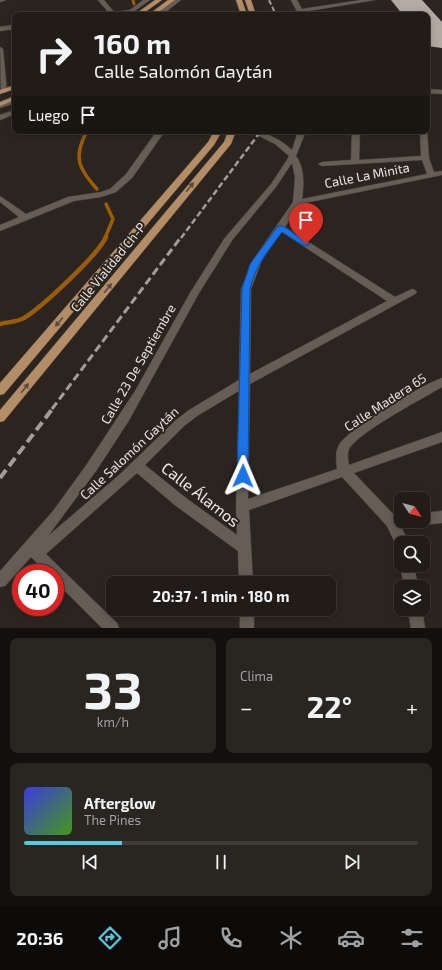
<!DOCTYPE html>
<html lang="es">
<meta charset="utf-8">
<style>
:root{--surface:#211c17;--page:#292520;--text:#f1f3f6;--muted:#a2a1a1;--line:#3e3a36;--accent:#56c9e1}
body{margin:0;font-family:"Exo 2",sans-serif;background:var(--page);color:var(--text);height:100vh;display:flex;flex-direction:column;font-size:15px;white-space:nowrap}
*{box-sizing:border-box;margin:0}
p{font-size:13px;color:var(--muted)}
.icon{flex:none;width:22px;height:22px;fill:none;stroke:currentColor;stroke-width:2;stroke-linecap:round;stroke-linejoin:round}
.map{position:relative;height:628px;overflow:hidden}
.side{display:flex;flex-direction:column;gap:10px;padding:10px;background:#120f0d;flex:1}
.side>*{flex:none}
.top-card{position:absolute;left:12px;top:12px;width:418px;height:122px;border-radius:8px;box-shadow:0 2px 10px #0003,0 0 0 1px var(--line);background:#211c17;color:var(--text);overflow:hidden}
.needle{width:26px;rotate:126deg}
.tools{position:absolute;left:394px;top:492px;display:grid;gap:8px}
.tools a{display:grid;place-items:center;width:36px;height:36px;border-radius:8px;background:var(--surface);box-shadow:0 2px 10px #0003,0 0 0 1px var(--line);font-size:20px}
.speed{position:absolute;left:12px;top:564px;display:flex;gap:8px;font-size:20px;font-weight:700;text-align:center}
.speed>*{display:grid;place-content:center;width:52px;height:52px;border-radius:50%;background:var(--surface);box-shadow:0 2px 10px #0003,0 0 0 1px var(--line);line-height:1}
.speed .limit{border:6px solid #d22;background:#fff;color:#111}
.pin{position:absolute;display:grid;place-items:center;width:34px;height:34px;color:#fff;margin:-41px -17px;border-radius:50% 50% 50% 0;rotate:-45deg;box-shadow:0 0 4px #0007}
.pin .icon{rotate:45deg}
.me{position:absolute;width:44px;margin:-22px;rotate:1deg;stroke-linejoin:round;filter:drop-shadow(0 0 3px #0008)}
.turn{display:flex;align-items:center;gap:14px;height:84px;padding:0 16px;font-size:18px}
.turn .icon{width:52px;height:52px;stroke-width:2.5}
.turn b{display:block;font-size:28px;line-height:34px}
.then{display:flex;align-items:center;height:38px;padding:0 16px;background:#0003;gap:8px;font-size:15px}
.big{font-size:30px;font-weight:700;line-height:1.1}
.side .tile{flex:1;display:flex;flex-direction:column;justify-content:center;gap:6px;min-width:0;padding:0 14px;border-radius:8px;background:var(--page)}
.side .dial{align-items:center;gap:0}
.dial b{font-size:52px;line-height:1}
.song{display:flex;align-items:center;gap:12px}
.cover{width:48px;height:48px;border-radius:6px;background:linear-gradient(135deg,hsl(240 70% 55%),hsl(100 70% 35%))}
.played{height:4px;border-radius:2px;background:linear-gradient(90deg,var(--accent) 25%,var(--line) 25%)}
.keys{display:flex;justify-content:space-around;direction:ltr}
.heat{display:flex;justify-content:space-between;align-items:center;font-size:22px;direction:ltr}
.side .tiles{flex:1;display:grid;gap:10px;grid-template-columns:1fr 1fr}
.tile:last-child{grid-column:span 2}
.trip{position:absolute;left:106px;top:576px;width:230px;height:40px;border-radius:8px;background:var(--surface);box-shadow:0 2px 10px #0003,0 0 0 1px var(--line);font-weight:700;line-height:40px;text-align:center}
.dock{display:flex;height:64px;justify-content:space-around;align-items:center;background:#0d0b09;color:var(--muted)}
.dock .icon{width:28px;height:28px}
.dock .selected{color:var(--accent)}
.dock b{font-size:18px;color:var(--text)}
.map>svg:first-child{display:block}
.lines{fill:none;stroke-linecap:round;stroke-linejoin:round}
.stream-far2{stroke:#9b5c07;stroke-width:3}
.stream-far1{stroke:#9b5c07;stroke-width:3.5}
.stream{stroke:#9b5c07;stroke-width:4.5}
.building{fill:#b3aaa3}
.minor-casing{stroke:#47423d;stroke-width:1}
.major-casing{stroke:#47423d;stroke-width:1}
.minor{fill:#655d56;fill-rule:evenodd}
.major{fill:#b48c66;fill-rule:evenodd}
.rail-far3{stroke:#a29d98;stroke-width:2;stroke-dasharray:5 2.5;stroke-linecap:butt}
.rail-far2{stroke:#a29d98;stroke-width:2.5;stroke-dasharray:6 3;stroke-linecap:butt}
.rail-far1{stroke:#a29d98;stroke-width:3;stroke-dasharray:8 4;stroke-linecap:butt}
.rail{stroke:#a29d98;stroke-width:4;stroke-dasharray:10 5;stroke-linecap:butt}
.oneway{fill:#5c4938}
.route{fill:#1a73e8;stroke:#114b97}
.labels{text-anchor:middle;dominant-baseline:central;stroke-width:4;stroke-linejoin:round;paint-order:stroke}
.street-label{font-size:13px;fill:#e9e5e1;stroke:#2c251f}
.near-street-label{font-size:16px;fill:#e9e5e1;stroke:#2c251f}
</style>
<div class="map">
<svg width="442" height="628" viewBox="0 0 442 628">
<rect width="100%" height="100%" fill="#2c251f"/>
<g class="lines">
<path class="stream-far2" d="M133,0L134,4
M170,13L174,15"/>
<path class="stream-far1" d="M87,131C73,157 78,168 97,189
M105,238L113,219L106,204"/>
<path class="stream" d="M0,324C7,322 18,322 24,318C42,307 98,255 106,237"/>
</g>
<path class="building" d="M391,0H422L442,22V48L427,46V15H403Z"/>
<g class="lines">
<defs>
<path id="minor" d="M0,0H6L0,2Z
M98,0H104L114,12L130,10L143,0H150L129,15L124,14L96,15L108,12Z
M175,0H181L162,15H155Z
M291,0H297L302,9L361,0H375L303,12L305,15H299Z
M15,25V29L0,31V27Z
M0,47L3,49L7,91L4,93L1,91Z
M427,89L442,90V94L427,93Z
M15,99V103L0,108V104Z
M15,110V114L0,120V115Z
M427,130L429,158L434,172L442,171V175L300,204L285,227L395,297L412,289L415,290L417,292L415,294L250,384L248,499L337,469C336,460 335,452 339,445C349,428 423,384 442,378V387C422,399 360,431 349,449C347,454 348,460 349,465L442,432V442L354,473L397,518L409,543H401V549L397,547L387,526L342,477L249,510L253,583H239L238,551L176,506L137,473L46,554L117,623L119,628H102L55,581V573H47L31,557L5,586L0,587V571L53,511L87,464L135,391L190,293L224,239L271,184L287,160L289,156L275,144L249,131C265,131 280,139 292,150L298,131H306L296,156C305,168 304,185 302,199L427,174L422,160L322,166L318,164L322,162L351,160L352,131H360L359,160L421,156L420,131ZM292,163L295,177L293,202L253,260L241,289L239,380L189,410L176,420L118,476L48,536L96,471L128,422L199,293L233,239L276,187ZM282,232L387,301L250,374L251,289L262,260ZM239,391L236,507L237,535L186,498L145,465L184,426L197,416Z
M157,131H165L132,178L116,192L101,197L74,201L0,231V225L19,217L0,202V196L26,214L68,197L101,192L110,189L126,174Z
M442,511V523L423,525L417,521H423V513Z
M401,563V565H414L418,587H404L400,565Z
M240,609H254V628H240Z
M408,609H422L425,628H411Z"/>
<path id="major" d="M155,0H162L141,15H134Z
M168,0H175L155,15H148Z
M236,0H242L247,15H241Z
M245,0H251L256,15H250Z
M15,85V89L0,94V90Z
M15,96V100L0,106V102Z
M214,131H222L214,145L4,394L0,395V383L208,142Z
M228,131H236L231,144L4,421L0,422V410L224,142Z"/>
</defs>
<use href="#minor" class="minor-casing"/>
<use href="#major" class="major-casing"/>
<use href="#minor" class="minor"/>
<use href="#major" class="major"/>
<path class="rail-far3" d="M269,0L276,15"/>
<path class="rail-far2" d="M181,238L261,131"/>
<path class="rail-far1" d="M52,409L181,237"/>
<path class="rail" d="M0,478L53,408"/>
</g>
<defs><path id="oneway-solid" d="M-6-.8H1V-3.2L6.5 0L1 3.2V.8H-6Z"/></defs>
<g class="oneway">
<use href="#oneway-solid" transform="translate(190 187) rotate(-51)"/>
<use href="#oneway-solid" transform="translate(108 288) rotate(-51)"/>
<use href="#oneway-solid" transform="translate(59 322) rotate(130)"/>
<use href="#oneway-solid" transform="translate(25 388) rotate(-51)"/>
</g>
<path class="route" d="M278,226H283L310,244L304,246L282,232C268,251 255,266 250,289L248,476L247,479H239L237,476L242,289L250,264Z"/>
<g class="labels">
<g class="street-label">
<text transform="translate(367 175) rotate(-11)">Calle La Minita</text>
<text transform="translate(108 267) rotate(-51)">Calle Vialidad Ch-P</text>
<text transform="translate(138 364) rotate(-60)">Calle 23 De Septiembre</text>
<text transform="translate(385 402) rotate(-33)">Calle Madera 65</text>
<text transform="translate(129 453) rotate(-43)">Calle Salomón Gaytán</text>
</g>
<g class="near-street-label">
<text transform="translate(201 494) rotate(38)">Calle Álamos</text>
</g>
</g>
</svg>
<div class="tools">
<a><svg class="needle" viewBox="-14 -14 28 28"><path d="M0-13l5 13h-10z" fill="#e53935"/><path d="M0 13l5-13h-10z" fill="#a2a1a1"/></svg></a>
<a><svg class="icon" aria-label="search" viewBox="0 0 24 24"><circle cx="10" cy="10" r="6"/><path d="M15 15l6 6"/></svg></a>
<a><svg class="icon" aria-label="layers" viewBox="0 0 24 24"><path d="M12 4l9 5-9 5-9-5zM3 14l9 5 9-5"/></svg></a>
</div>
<div class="speed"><div class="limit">40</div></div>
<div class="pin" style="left:306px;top:244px;background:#d93025"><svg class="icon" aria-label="arrive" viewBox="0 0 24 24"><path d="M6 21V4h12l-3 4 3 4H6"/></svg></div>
<svg class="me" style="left:243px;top:476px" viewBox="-20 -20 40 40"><path d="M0-17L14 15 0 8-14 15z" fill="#1a73e8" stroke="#fff" stroke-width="4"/></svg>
<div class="trip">20:37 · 1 min · 180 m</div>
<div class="top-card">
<div class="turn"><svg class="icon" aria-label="right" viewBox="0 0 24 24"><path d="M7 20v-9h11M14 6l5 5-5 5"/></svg><div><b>160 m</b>Calle Salomón Gaytán</div></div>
<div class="then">Luego<svg class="icon" aria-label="arrive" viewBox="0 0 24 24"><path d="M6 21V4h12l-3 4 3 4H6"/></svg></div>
</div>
</div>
<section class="side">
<div class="tiles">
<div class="tile dial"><b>33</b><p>km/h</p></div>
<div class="tile"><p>Clima</p>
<div class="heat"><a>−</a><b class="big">22°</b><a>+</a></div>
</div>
<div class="tile">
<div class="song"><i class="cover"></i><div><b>Afterglow</b><p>The Pines</p></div></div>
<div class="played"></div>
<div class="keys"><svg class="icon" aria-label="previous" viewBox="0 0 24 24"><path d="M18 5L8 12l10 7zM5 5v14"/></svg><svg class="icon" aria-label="pause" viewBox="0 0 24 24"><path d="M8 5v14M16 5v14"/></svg><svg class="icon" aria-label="next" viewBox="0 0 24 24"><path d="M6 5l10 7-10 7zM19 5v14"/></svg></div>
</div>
</div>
</section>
<nav class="dock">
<b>20:36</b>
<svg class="icon selected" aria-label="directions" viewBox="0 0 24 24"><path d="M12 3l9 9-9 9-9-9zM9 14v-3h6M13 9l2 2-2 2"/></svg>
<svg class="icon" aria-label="music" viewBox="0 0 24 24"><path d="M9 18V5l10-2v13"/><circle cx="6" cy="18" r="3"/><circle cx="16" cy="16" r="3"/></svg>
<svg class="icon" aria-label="phone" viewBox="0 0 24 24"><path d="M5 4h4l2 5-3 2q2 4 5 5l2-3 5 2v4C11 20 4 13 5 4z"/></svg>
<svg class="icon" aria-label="climate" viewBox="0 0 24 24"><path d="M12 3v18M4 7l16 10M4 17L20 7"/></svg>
<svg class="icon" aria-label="car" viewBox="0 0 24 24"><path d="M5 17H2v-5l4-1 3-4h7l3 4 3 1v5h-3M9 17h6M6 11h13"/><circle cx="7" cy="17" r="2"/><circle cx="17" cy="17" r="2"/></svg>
<svg class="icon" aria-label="filters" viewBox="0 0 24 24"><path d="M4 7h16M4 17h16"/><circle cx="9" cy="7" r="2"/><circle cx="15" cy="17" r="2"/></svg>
</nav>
